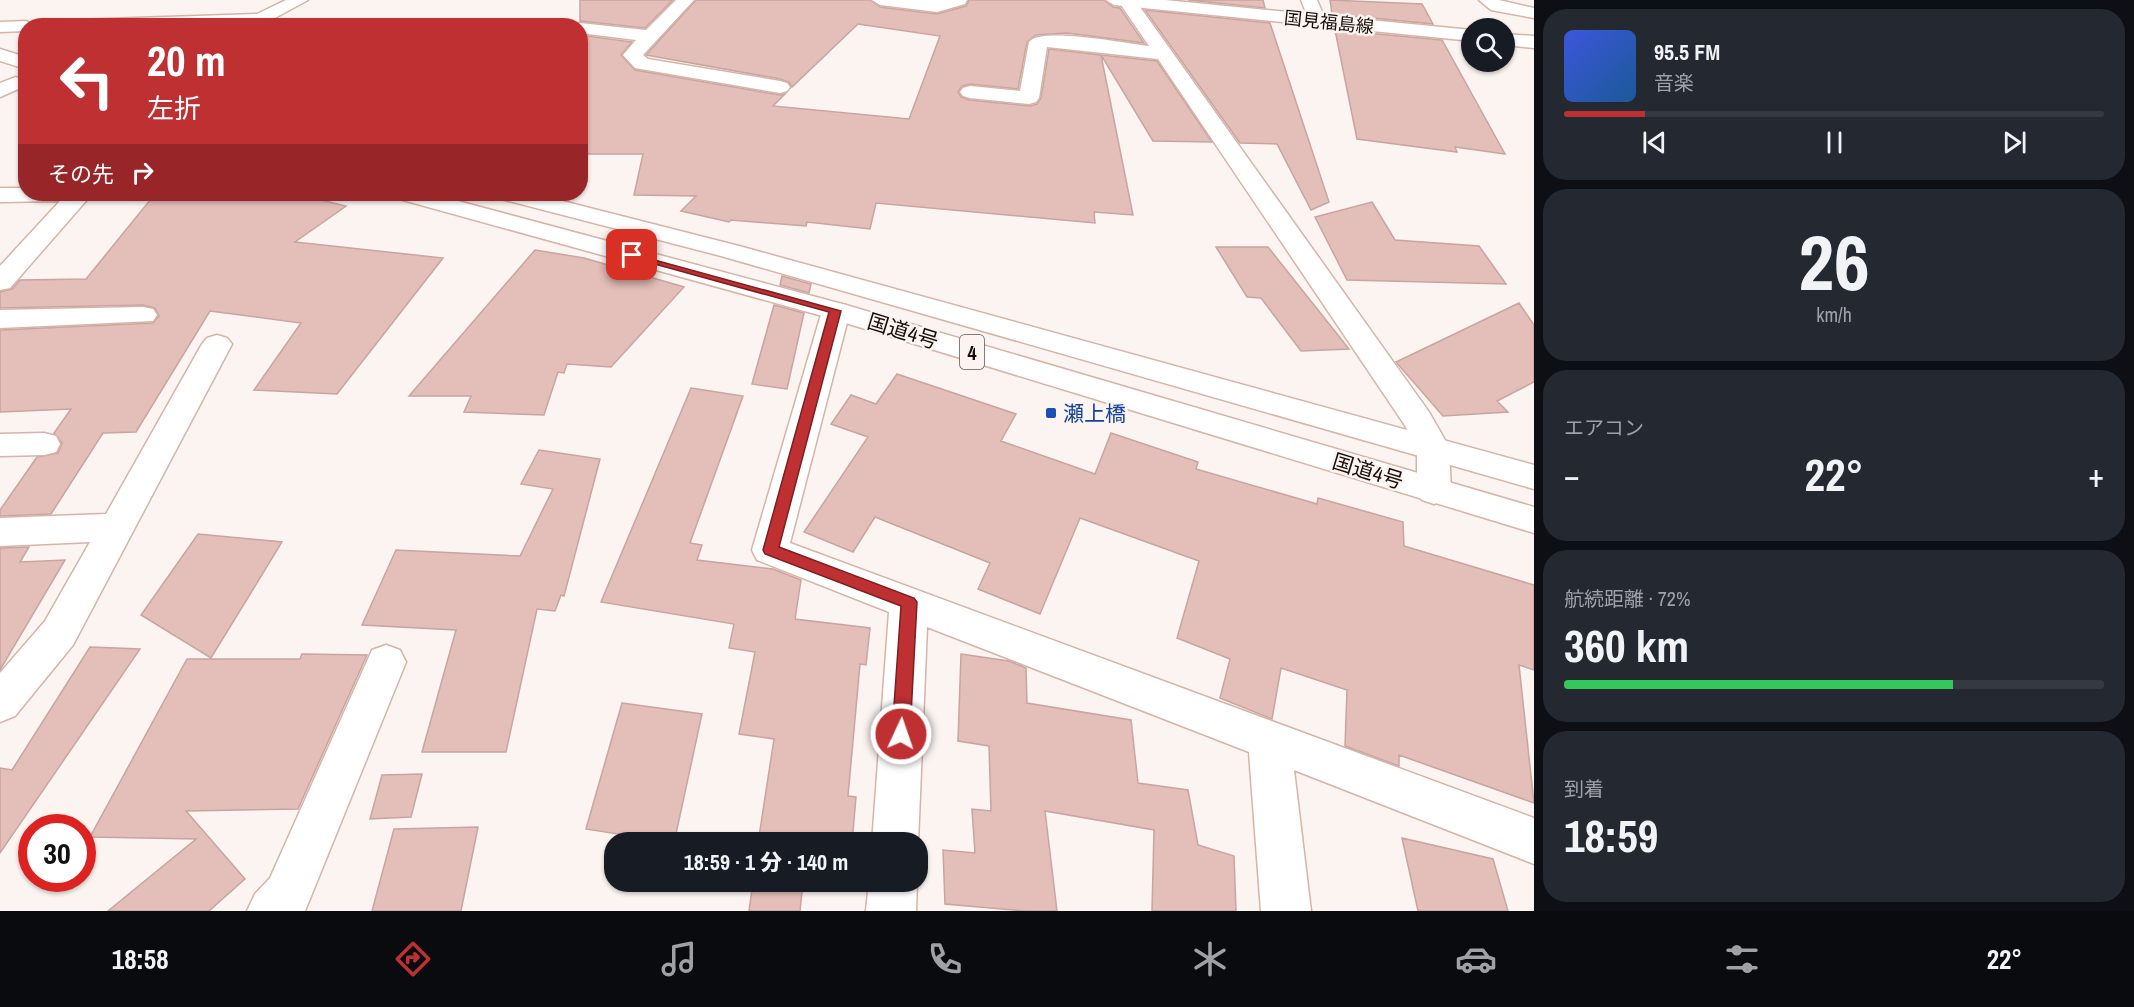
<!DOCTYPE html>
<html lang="ja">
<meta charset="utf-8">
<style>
:root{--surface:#171b24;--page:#242831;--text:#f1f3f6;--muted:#9ea1a6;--line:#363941;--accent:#bf3032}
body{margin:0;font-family:"Archivo Narrow","Noto Sans JP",sans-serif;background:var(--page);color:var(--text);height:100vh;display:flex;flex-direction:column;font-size:22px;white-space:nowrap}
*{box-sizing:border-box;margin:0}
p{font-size:20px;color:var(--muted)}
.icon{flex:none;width:33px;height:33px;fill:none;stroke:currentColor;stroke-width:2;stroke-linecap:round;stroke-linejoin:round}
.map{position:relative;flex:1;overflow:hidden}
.details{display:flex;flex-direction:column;gap:9px;padding:9px;background:#0d0f14;width:600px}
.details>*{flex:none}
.banner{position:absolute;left:18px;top:18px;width:570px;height:183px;border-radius:24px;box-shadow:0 2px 4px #0004;background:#bf3032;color:#fff;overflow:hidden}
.buttons{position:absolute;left:1461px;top:18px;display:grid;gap:12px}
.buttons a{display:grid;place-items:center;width:54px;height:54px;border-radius:50%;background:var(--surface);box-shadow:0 2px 4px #0004;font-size:30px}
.speed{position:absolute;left:18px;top:814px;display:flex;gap:12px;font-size:30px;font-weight:700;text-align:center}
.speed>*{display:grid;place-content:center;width:78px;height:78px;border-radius:50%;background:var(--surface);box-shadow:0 2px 4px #0004;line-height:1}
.speed .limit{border:9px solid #d22;background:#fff;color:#111}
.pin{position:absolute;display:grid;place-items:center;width:51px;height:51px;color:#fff;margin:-26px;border-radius:12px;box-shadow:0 3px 9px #0006}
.me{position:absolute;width:66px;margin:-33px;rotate:3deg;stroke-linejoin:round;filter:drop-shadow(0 0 4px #0008)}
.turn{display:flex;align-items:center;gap:21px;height:126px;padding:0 30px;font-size:27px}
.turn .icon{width:78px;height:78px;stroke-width:2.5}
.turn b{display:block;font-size:42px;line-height:51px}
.then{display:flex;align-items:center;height:57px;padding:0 30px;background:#0003;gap:12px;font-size:22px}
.big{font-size:45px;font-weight:800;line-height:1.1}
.details .widget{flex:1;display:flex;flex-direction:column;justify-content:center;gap:9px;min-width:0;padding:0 21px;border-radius:24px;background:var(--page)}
.details .dial{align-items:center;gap:0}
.dial b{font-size:78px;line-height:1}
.song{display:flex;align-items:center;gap:18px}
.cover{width:72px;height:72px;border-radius:9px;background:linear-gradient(135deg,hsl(230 70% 55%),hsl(210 70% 35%))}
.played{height:6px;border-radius:3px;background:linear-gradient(90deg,var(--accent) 15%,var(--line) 15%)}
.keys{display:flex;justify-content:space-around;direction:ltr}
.heat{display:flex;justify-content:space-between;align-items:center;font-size:33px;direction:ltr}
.charge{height:9px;border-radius:4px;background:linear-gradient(90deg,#34c759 72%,var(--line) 0)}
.trip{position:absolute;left:604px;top:832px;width:324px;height:60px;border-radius:24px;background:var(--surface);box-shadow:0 2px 4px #0004;font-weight:800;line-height:60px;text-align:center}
.dock{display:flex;height:96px;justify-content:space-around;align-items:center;background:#090b0e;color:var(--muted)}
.dock .icon{width:42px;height:42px}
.dock .selected{color:var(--accent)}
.dock b{font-size:27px;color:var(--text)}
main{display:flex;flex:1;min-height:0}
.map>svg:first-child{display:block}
.building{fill:#e4beb9;stroke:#c9a4a0;stroke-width:1.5}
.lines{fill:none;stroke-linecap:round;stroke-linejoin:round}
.minor-casing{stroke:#d6b4a7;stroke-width:3}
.secondary-casing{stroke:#d6b4a7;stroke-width:3}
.trunk-casing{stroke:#d6b4a7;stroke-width:3}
.minor{fill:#fff;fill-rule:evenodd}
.secondary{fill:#fff;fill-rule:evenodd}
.trunk{fill:#fff;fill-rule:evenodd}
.route{fill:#bf3032;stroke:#7c1f20;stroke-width:1.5}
.transit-dot{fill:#1a4fb4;stroke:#fbf4f1;stroke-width:2}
.labels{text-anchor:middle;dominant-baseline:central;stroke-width:5;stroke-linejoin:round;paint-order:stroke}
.far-street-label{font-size:18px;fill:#180d08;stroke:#fbf4f1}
.shield{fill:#fbf4f1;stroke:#5c524e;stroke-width:1.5}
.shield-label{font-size:20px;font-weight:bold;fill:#180d08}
.street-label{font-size:21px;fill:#180d08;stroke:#fbf4f1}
.transit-label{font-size:21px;fill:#164399;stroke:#fbf4f1;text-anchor:start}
</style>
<main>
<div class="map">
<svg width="1534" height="911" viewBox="0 0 1534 911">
<rect width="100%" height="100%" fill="#fbf4f1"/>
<path class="building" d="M580,0H673L645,28L580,21Z
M696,0H870L880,7L937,14L966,6L969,0H1104L1113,7L1120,8L1144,43L1067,33L1036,35L1027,42L1018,89L970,84L962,86L958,92L961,97L969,100L1030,106L1037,104L1041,98L1049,49L1101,55L1133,215L1094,212L1095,223L876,203L870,229L807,222L806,226L731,220L729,222L681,211L696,196L634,195L643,154H580V35L632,42L621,55L635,70L780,95L785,94L773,106L909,119L940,36L858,24L792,87L789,82L780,79L646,55Z
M1188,0H1263L1265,8Z
M1330,0L1422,4L1433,24L1332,14Z
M1145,10L1270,23L1329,202L1311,210L1277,144L1240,143Z
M1335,30L1442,40L1505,154L1455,147L1457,152L1357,139Z
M1101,55L1157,61L1212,142L1153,141Z
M155,194H260L287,200L296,194L346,206L295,242L443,258L337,394L254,390L301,323L210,311L136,432L103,433L51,514L0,516V510L37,457L58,453L62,443L54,433L71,409L0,412V330L153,323L159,316L155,308L143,305L0,308V292L12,289L20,280L86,279Z
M1372,202L1395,240L1479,246L1506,284L1347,280L1315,217Z
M1216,247H1268L1349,349L1301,351L1261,298L1247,297Z
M535,250L584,258L684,287L611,367L567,364L564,373L558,372L544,415L464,412L471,396H409Z
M782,276L811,284L809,293L780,285Z
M1519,303L1534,325V382L1497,401L1508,412L1443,416L1396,362Z
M774,305L804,313L787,389L752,384Z
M897,374L1016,414L1001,441L1095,474L1111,433L1198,462L1196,469L1317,504L1318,498L1403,522L1404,546L1534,585V670L1519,665L1534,803L1399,755V766L1345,746L1347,690L1281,668L1272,719L1220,698L1230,659L1177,638L1199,561L1080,518L1040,614L978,589L990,563L875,517L853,552L804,532L868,437L831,424L851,395L876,404Z
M691,388L743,396L690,543L702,545L697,560L773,569L801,580L795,619L870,628L866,665L860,664L848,796L856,797L852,843H758L774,739L739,734L755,652L729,648L734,624L601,602Z
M539,450L600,459L564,596L561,595L555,611L537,609L506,752H422L456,630L362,625L396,550L520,556L553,489L521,484Z
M198,534L282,542L211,658L141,615Z
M29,547L20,562L65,560L0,670V548Z
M90,647L140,649L0,853V768L12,770Z
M302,654L367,655L298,809L186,811L245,879L209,911H108L196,839L90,837L187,659H300Z
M961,654L1009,661L1026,668L1027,703L1131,720L1138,783L1188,790L1198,845L1234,856L1236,911H1152L1154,830L1045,811L1057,911H1025L945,904L943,850L975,853L972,809L991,811L989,746L958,741Z
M622,703L702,714L674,843L586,829Z
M422,774L411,817L370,819L382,775Z
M478,827L461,911H372L394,829Z
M1402,838L1493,859L1508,911H1418Z
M753,882H803L800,911H749Z"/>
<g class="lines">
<defs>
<path id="minor" d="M286,0H308L260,26H38L47,21L257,14Z
M676,0H694L643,55L648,59L780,81L787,83L790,87L787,91L780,93L635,68L623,55L636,40L580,33V26H573L580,23L646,30Z
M872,0H967L965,4L937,12L880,5Z
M1121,0H1135L1429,412L1449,447L1451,491L1446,500L1434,504L1422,500L1417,491V447L1404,424L1158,59L1047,47L1039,98L1036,102L1029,104L970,98L963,96L960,92L963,88L970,86L1020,91L1029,42C1040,26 1129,44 1149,46L1119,2Z
M1301,0H1317L1326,21L1323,25H1311Z
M1479,0H1499L1534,8V18L1491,10Z
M26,21L35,26H26V31L0,32V22Z
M16,77L26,82L23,87L0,97V83Z
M0,188H26V194H92L10,288L0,290V266L60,201L0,202Z
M836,303L846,305L850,311L790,543L1534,818V864L1294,770L1311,911H1261L1249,752L927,627L918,843H872L889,612L757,560L752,550L822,311L826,305Z
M143,307L153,309L157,315L153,321L0,328V310Z
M217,335L227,338L232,344L73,645L15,716L0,722V673L45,621L90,542L0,546V518L106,514L202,344L207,338Z
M44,433L56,436L60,444L56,452L44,455L0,456V434Z
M386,645L400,650L406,662L305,911H247L255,894L270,878L372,650Z
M869,882H917L916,911H866Z"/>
<path id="secondary" d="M1106,0H1165L1472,30V41L1114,5Z
M1504,34L1534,36V48L1504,45Z"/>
<path id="trunk" d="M0,49L26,57V69L0,61Z
M395,194H432L846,305L1534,507V533L826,317L399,199Z
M497,194H535L739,246L1534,465V489L721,256L501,199Z"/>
</defs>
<use href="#minor" class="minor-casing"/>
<use href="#secondary" class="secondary-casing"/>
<use href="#trunk" class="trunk-casing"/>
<use href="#minor" class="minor"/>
<use href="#secondary" class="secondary"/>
<use href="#trunk" class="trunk"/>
</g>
<path class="route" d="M629,253L841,311L779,547L914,598L917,602L910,734L907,739L901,742L895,739L892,734L901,606L765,554L763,550L829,312L629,257Z"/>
<rect class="transit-dot" x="1045" y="407" width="12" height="12" rx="3"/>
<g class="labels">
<g class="far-street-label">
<text transform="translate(1329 22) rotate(6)">国見福島線</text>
</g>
<rect class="shield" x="960" y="335" width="24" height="34" rx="4.5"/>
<g class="shield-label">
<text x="972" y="352">4</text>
</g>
<g class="street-label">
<text transform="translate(903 331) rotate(17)">国道4号</text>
<text transform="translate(1368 471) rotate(17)">国道4号</text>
</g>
<g class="transit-label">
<text x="1063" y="413">瀬上橋</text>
</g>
</g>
</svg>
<div class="buttons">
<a><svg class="icon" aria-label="search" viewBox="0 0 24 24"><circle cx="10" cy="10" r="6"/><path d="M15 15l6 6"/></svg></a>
</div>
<div class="speed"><div class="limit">30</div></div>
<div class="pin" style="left:632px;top:255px;background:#d93025"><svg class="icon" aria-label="arrive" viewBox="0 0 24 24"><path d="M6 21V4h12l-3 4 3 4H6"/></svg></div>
<svg class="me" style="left:901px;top:734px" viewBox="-20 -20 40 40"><circle r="17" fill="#bf3032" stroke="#fff" stroke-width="3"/><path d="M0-11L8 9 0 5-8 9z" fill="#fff"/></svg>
<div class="trip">18:59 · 1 分 · 140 m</div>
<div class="banner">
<div class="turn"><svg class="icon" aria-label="left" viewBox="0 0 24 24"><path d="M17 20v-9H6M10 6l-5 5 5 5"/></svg><div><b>20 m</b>左折</div></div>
<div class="then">その先<svg class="icon" aria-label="right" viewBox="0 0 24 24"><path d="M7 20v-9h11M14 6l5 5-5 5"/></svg></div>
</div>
</div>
<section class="details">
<div class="widget">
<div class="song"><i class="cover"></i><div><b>95.5 FM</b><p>音楽</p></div></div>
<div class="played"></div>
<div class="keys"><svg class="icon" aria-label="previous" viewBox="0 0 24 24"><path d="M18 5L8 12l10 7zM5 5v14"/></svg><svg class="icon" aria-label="pause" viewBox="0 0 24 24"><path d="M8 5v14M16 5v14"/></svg><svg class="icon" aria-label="next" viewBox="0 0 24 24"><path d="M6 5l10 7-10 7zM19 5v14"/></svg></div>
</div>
<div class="widget dial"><b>26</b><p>km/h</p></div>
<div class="widget"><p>エアコン</p>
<div class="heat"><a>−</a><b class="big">22°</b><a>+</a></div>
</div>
<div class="widget"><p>航続距離 · 72%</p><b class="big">360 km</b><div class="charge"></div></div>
<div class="widget"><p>到着</p><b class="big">18:59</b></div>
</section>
</main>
<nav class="dock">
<b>18:58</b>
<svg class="icon selected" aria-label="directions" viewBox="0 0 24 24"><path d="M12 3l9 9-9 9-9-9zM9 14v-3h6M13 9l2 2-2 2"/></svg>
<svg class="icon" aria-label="music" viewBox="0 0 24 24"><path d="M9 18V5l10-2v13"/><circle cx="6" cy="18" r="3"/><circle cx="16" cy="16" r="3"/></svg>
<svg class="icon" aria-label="phone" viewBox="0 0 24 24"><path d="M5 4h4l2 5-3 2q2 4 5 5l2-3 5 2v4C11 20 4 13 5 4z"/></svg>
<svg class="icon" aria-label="climate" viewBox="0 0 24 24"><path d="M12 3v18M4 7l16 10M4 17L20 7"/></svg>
<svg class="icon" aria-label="car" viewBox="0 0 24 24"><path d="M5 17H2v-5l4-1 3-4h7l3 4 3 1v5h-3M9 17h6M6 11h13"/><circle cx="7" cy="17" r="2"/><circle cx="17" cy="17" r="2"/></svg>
<svg class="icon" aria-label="filters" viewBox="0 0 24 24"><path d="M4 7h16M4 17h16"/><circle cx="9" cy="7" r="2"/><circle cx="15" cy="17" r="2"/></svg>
<b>22°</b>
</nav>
